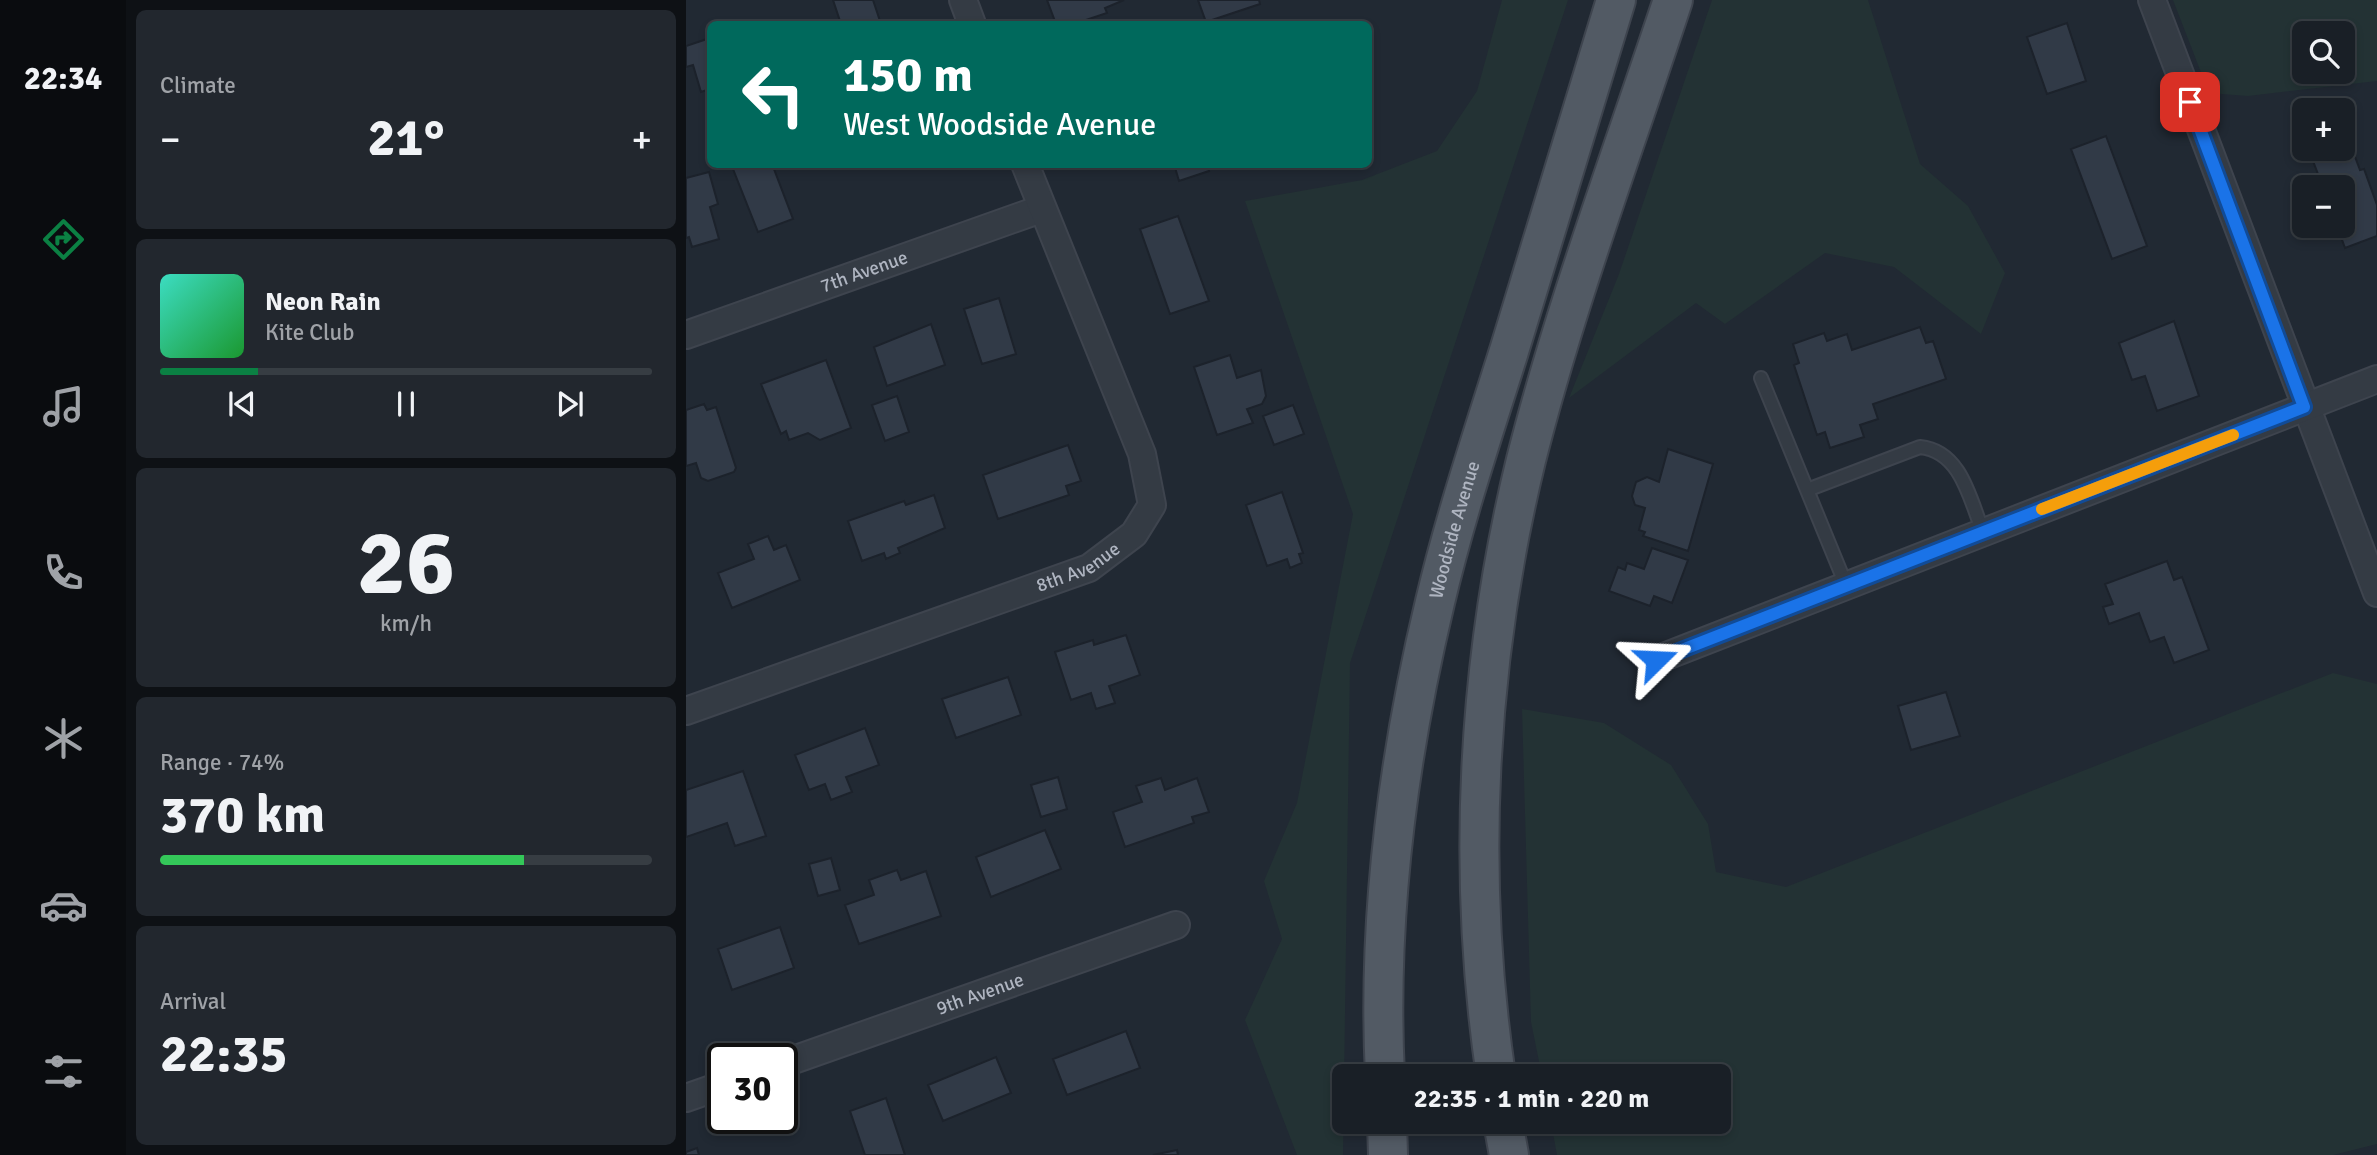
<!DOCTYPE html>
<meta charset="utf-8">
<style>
:root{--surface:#191f26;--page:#22272e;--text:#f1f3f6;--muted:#9fa2a7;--line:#373d43;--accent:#0b8043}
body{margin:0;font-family:Signika,sans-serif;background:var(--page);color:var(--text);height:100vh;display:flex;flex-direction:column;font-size:26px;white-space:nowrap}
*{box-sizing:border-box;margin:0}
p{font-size:23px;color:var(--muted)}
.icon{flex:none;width:38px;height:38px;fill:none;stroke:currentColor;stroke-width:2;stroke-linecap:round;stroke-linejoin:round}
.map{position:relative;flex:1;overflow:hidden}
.details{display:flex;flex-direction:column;gap:10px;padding:10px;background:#0e1115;width:560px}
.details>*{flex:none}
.banner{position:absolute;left:21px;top:21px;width:665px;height:147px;border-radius:10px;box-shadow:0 4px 10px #0003,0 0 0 2px var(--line);background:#00695c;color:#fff;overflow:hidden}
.fabs{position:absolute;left:1606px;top:21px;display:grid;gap:14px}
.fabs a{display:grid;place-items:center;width:63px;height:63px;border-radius:10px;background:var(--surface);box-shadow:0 4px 10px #0003,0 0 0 2px var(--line);font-size:35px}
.speed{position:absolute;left:21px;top:1043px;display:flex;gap:14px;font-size:35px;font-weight:700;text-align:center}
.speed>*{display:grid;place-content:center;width:91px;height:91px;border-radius:50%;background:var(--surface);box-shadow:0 4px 10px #0003,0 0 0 2px var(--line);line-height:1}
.speed .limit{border:4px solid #111;border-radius:10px;background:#fff;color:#111}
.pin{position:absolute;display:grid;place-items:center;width:60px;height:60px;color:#fff;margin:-30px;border-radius:14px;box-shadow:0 4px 10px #0006}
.me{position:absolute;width:77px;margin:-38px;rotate:69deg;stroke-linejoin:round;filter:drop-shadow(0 0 5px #0008)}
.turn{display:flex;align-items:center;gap:24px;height:147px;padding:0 21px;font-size:32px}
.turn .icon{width:91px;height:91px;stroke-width:2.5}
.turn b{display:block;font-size:49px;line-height:60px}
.big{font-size:52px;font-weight:700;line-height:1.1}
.details .tile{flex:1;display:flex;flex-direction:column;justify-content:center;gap:10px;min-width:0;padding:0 24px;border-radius:10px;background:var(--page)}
.details .dial{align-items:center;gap:0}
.dial b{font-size:91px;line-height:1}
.song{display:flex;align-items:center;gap:21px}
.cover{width:84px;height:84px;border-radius:10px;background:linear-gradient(135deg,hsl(170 70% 55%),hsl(130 70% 35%))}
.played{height:7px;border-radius:4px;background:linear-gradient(90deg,var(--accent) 20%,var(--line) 20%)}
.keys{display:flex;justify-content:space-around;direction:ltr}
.heat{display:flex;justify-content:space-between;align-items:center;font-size:38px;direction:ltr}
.charge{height:10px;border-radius:5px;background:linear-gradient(90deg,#34c759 74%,var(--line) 0)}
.trip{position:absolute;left:646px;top:1064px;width:399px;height:70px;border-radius:10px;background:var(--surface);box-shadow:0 4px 10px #0003,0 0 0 2px var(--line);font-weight:700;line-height:70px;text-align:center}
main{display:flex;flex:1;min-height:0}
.dock{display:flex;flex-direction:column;width:126px;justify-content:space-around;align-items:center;background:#0a0c0f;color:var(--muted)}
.dock .icon{width:49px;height:49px}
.dock .on{color:var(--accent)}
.dock b{font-size:32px;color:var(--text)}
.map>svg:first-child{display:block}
.green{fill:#233234;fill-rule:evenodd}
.building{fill:#313a47;stroke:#1c222b;stroke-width:2}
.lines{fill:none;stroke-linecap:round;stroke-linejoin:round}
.service-casing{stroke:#3e444e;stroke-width:16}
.minor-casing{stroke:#3e444e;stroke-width:30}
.primary-casing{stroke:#3e444e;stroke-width:42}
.service{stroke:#343b44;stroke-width:12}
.minor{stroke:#343b44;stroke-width:26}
.primary{stroke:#525a64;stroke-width:38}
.route-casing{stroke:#114b97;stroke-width:18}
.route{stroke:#1a73e8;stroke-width:12}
.slow{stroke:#f59e0b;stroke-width:12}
.labels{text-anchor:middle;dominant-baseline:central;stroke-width:7;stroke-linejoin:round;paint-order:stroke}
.street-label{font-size:19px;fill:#afb5c1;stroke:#1a2028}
</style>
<main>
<nav class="dock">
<b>22:34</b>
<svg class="icon on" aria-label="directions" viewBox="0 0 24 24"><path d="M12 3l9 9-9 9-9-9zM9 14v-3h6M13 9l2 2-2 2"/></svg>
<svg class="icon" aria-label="music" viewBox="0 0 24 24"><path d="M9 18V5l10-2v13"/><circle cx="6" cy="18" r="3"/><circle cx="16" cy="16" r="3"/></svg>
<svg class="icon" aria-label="phone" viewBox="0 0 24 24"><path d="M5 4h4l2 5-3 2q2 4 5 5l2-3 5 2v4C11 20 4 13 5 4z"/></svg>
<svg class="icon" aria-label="climate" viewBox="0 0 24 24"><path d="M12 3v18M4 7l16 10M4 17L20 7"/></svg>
<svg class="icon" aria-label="car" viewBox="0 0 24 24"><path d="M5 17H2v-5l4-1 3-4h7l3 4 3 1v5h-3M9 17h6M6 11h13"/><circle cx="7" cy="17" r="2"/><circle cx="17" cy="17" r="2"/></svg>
<svg class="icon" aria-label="filters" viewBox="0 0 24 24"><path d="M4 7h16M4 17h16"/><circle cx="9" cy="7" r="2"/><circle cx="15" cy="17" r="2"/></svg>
</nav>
<section class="details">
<div class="tile"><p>Climate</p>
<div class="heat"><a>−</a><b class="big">21°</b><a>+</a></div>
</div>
<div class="tile">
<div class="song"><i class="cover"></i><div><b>Neon Rain</b><p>Kite Club</p></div></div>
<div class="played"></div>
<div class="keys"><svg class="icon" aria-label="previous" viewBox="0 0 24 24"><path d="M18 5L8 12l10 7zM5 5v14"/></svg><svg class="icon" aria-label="pause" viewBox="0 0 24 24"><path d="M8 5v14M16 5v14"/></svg><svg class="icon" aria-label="next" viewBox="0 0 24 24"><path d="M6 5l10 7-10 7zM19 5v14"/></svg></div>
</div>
<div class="tile dial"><b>26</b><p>km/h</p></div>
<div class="tile"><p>Range · 74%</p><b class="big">370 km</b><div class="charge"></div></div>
<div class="tile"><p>Arrival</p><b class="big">22:35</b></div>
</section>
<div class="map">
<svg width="1691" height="1155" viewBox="0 0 1691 1155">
<rect width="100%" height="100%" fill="#212933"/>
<path class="green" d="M816,0H882L664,663L657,1155H611L559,1020L596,939L578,881L611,803L667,514L559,201L676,180L751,151L791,91Z
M1026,0H1182L1234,164L1282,206L1319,273L1295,334L1208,267L1139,253L1039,324L1010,303L883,398L933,274Z
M1487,0H1691V81L1562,96L1523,93ZM1619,33H1657V72H1619Z
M1647,673L1691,684V1144L1647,1155H871L865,1122H1032V1076H856L845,1022L836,709L918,723L985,765L1022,824L1030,872L1100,887Z"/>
<path class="building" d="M147,0H187L195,24H155Z
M361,0H438L419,8L421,13L388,24H370Z
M512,0H573L574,4L520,22Z
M1381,23L1400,81L1361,94L1341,37Z
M24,38V89L15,92L7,65L0,67V46Z
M1420,136L1461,246L1426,259L1385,149Z
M1665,146L1674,170L1678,169L1691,205V236L1659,248L1651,226H1657V187H1637L1627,161Z
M60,164H86L107,219L72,232L47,169Z
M488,164H521L523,171L493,181Z
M23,172L32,204L24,207L33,239L6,247L3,237L0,238V178Z
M492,216L523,301L484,314L454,229Z
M313,298L330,354L296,364L278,309Z
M1488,321L1513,396L1471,411L1459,376L1446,380L1433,343Z
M245,324L259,365L201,386L188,347Z
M1234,327L1240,343L1247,341L1260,379L1187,404L1192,419L1174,425L1178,437L1144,448L1139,432L1131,435L1108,365L1113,363L1107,344L1138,333L1141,341L1161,334L1166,350Z
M544,355L551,378L575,370L580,396L576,404L561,409L567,423L531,435L508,367Z
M140,360L165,428L134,440L122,433L103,440L100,431L95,434L75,384Z
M211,396L223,432L199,441L186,405Z
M18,404L21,410L30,407L50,468L48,472L22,481L15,478L10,463L0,466V410Z
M607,405L618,434L588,445L577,416Z
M382,445L395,481L380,486L383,495L312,519L297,475Z
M982,449L1027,464L1002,551L957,536L959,532L953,530L959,508L949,505L946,496L950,482L961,477L973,482Z
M596,492L617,553L613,554L616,563L604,568L601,559L581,566L560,505Z
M248,495L259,528L212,548L214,553L200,559L198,553L176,561L162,521L218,501L220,505Z
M82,536L88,550L100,545L114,580L46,608L32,573L68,559L62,544Z
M966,548L1002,560L986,603L968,596L964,606L923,591L932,567L939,570L941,563L958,569Z
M1481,561L1488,580L1496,577L1523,650L1488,663L1478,637L1464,642L1453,613L1423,624L1417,607L1427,604L1419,584Z
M440,635L454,675L423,686L429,703L410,709L405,693L385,700L369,652L407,640L408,645Z
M322,677L335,715L270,738L256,699Z
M1260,692L1274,736L1225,750L1212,706Z
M179,728L193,765L160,777L166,792L145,800L139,784L123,790L109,755Z
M57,771L80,836L49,846L41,823L0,837V790Z
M372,777L381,809L355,817L345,785Z
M475,778L479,790L511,778L523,812L506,817L508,823L439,847L427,812L456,802L450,786Z
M359,830L375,869L305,897L290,857Z
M145,858L154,890L132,896L123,864Z
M211,870L215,880L240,871L255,916L173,944L159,905L188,895L183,880Z
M94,927L108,968L46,990L32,949Z
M440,1031L454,1068L381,1095L367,1059Z
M310,1057L325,1093L257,1121L242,1085Z
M200,1098L219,1155H179L164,1111Z
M11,1148L13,1155H0V1152Z
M491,1150L492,1155H467Z"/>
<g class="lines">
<defs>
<path id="service" d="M1075,378L1160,585
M1121,490L1234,447C1275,451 1284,499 1297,532"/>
<g id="minor">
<path d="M277,0L286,24"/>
<path d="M1466,0L1691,593"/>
<path id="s1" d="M0,335L355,209"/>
<path d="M970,660L1691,379"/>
<path id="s2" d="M0,711L403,568L448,534L466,505L456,454L339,164"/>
<path id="s3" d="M96,1064L490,925"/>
<path d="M0,1098L37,1085"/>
</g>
<g id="primary">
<path id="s4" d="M699,1076C691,917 712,757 749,602C769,517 797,434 823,351C859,234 895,117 930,0"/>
<path d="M810,1076C780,872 791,661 840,460C879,306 937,151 987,0"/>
<path d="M701,1122L702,1155"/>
<path d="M817,1122L823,1155"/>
</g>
</defs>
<use href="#service" class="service-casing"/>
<use href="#minor" class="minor-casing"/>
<use href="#primary" class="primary-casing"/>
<use href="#service" class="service"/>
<use href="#minor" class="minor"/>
<use href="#primary" class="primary"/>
</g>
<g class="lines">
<defs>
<path id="route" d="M970,660L1618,407L1504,102"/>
</defs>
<use href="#route" class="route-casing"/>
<use href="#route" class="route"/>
<path class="slow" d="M1356,509L1547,435"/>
</g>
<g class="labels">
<g class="street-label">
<text stroke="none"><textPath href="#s1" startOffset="189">7th Avenue</textPath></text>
<text stroke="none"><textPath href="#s4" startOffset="553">Woodside Avenue</textPath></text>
<text stroke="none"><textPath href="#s2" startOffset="418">8th Avenue</textPath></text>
<text stroke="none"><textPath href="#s3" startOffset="210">9th Avenue</textPath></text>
</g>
</g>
</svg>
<div class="fabs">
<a><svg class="icon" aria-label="search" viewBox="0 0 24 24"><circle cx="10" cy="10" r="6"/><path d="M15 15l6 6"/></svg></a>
<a>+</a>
<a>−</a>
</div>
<div class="speed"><div class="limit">30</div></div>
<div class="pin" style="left:1504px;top:102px;background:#d93025"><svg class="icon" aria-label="arrive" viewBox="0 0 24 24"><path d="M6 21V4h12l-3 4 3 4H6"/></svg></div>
<svg class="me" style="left:970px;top:660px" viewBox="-20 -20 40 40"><path d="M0-17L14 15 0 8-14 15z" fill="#1a73e8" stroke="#fff" stroke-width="4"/></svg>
<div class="trip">22:35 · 1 min · 220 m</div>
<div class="banner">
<div class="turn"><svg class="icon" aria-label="left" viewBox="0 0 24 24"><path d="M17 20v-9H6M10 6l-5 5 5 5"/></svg><div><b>150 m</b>West Woodside Avenue</div></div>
</div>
</div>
</main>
